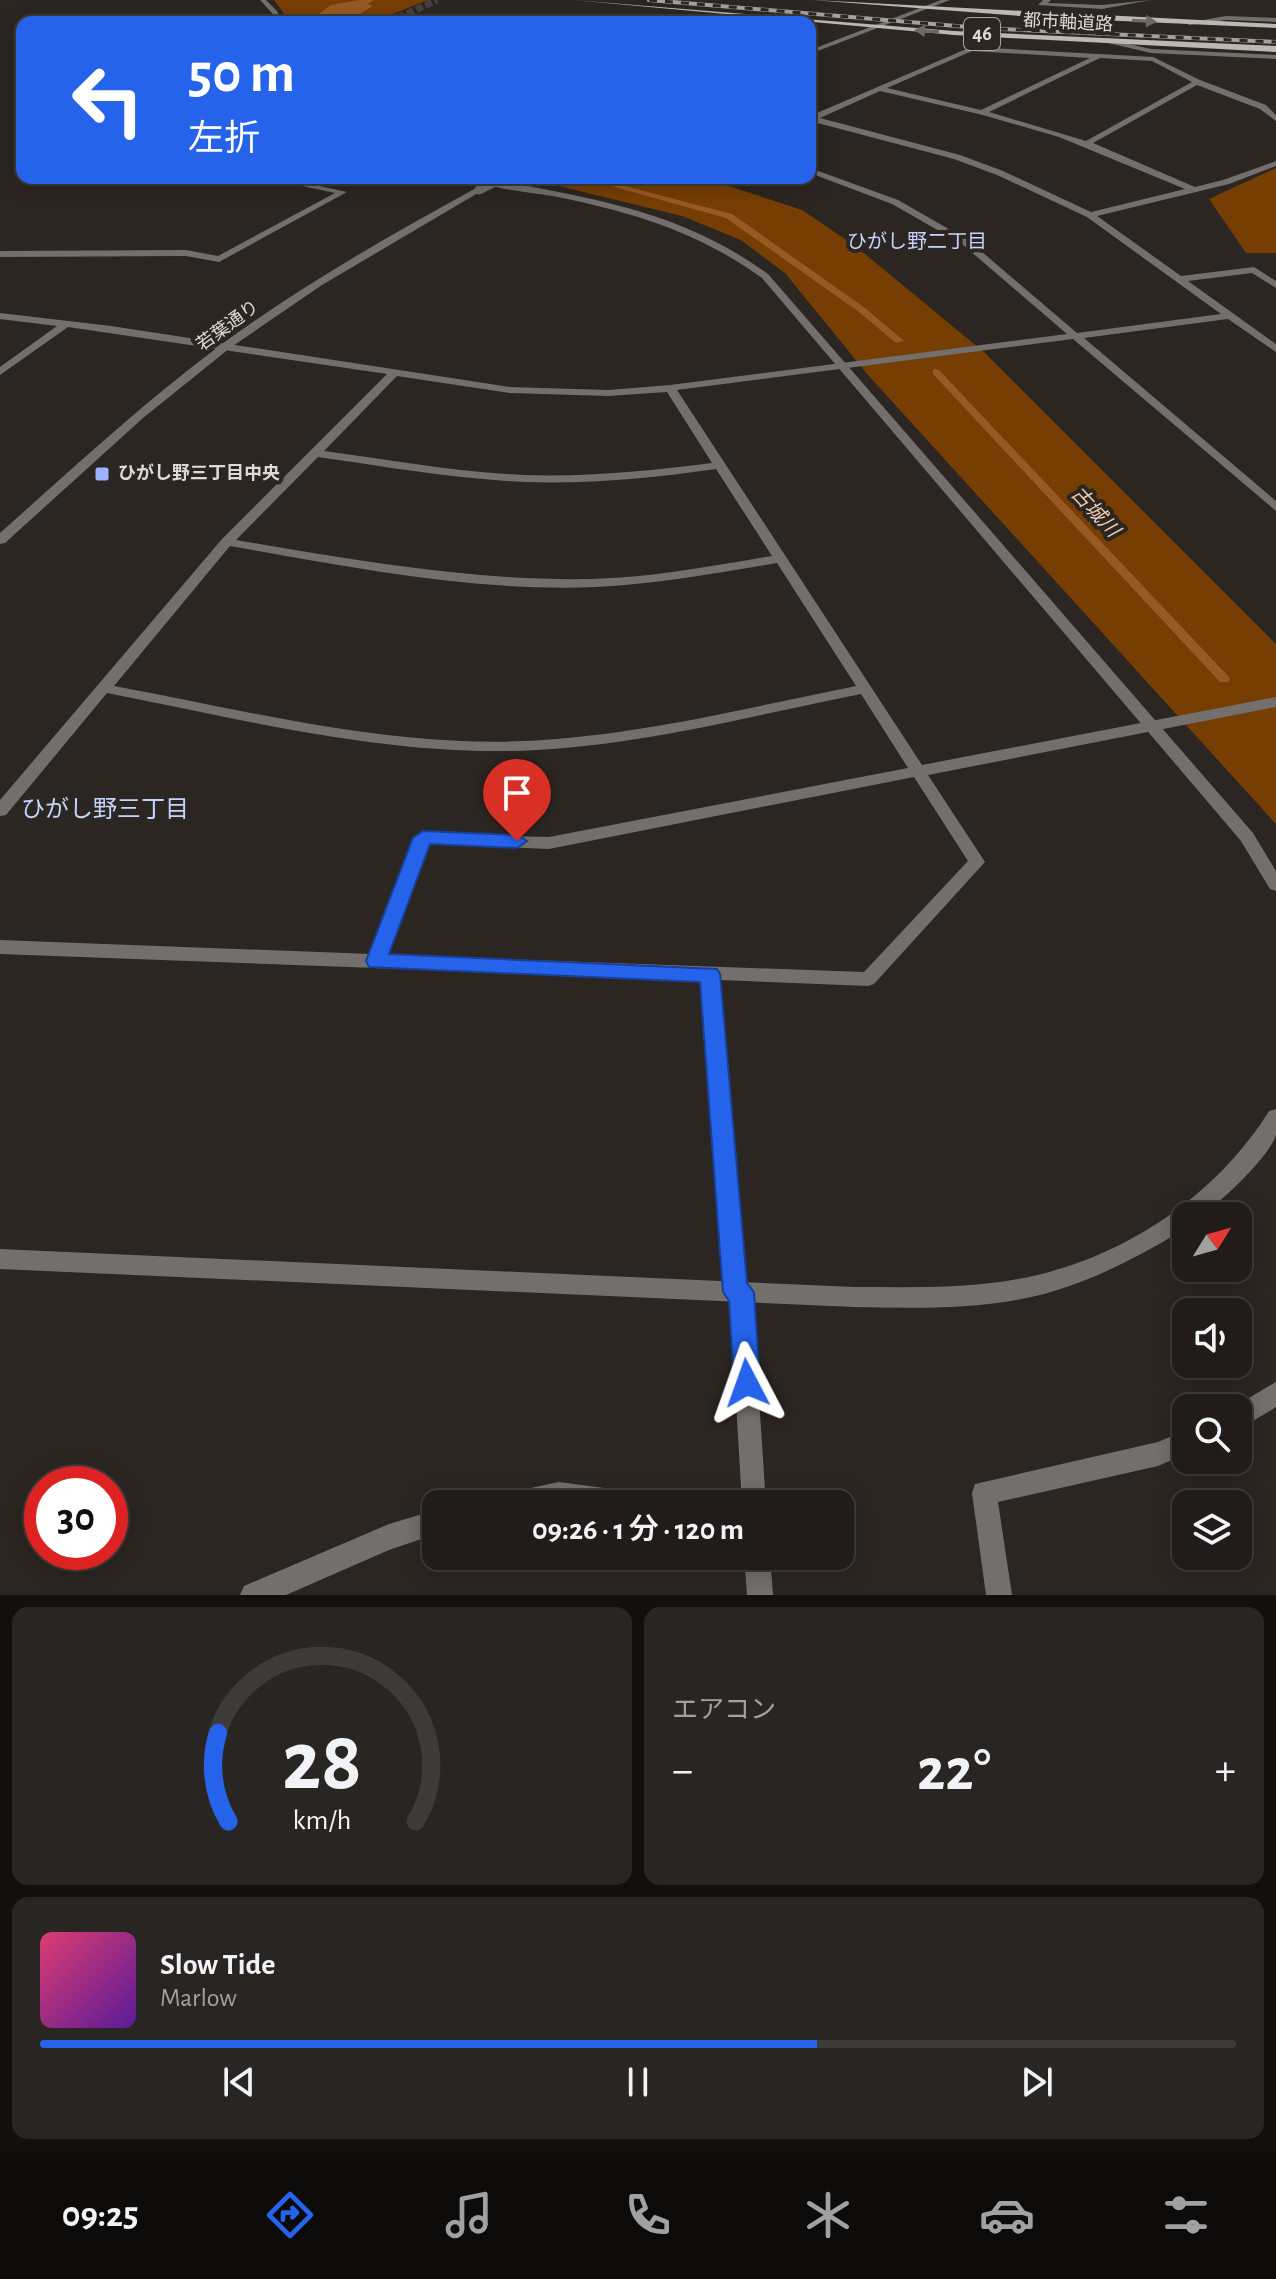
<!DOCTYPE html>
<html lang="ja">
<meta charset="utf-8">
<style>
:root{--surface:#211c1a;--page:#292523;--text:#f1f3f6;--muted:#a2a1a2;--line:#3e3a39;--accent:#2563eb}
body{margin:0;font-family:"Alegreya Sans","Noto Sans JP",sans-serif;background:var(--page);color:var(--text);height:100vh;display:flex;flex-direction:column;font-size:30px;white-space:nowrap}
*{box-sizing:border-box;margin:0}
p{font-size:26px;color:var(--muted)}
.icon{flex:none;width:44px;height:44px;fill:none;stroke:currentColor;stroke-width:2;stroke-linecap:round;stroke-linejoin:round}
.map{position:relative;height:1595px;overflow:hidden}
.panel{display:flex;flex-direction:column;gap:12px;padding:12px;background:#120f0e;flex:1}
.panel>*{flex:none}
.hud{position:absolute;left:16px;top:16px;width:800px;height:168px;border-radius:16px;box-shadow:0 4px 20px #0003,0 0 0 2px var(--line);background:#2563eb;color:#fff;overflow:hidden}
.needle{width:52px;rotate:53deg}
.tools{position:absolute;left:1172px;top:1202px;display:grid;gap:16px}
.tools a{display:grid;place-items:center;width:80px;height:80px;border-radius:16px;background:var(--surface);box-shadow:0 4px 20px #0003,0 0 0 2px var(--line);font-size:40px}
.speed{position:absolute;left:24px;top:1466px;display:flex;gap:16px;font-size:40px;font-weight:700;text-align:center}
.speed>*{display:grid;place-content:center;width:104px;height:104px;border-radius:50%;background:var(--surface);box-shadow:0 4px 20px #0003,0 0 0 2px var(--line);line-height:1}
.speed .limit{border:12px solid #d22;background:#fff;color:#111}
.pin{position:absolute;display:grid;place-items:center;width:68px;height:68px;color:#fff;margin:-82px -34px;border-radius:50% 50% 50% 0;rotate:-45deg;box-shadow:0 0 8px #0007}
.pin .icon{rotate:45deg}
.me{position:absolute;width:88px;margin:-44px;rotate:356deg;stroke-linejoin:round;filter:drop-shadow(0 0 6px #0008)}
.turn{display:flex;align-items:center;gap:28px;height:168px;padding:0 40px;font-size:36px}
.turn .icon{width:104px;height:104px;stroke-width:2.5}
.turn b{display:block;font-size:56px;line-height:68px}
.big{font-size:60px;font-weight:600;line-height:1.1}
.panel .tile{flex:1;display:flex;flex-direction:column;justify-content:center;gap:12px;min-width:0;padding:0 28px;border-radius:16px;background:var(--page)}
.panel .dial{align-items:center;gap:0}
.dial svg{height:208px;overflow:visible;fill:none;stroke:var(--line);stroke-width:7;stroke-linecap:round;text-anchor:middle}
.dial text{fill:var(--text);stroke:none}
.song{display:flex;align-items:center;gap:24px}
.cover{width:96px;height:96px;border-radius:12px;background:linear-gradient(135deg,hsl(340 70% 55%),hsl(270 70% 35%))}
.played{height:8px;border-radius:4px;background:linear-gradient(90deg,var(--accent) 65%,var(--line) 65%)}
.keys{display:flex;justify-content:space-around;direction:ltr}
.heat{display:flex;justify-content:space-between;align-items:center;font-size:44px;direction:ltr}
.panel .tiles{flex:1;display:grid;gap:12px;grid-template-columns:1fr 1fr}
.tile:last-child{grid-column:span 2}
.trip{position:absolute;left:422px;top:1490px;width:432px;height:80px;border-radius:16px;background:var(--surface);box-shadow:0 4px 20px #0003,0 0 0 2px var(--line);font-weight:600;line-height:80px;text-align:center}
.dock{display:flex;height:128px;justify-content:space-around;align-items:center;background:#0d0b0a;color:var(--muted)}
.dock .icon{width:56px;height:56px}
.dock .on{color:var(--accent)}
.dock b{font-size:36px;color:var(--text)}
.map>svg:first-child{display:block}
.green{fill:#763e02}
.water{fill:#975a23}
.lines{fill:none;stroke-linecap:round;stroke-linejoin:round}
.stream{fill:#975a23;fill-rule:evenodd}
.tertiary-tunnel{stroke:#47413d;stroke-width:7;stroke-dasharray:7 3;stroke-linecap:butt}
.minor{fill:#726f6d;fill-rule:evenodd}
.tertiary{fill:#726f6d;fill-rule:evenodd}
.primary{fill:#beb8b3;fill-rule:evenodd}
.rail-casing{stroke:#a6a19e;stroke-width:4}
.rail{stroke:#2c2622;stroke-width:3;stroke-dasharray:8;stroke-linecap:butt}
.tertiary-bridge{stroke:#726f6d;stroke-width:9}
.oneway{fill:#6e6863}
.route{fill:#2563eb;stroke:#184099;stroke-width:2}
.poi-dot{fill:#9ab5fd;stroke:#2c2622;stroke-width:3}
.labels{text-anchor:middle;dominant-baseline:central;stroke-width:8;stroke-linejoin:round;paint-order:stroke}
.far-street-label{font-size:18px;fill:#dedad7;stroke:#2c2622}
.far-poi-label{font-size:18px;font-weight:bold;fill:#dedad7;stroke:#2c2622;text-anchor:start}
.shield{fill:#2c2622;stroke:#a9a4a1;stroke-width:2}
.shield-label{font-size:20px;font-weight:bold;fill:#dedad7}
.far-neighbourhood-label{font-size:20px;fill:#c4d4fd;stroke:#2c2622}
.far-water-label{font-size:20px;font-style:italic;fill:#f2ceb3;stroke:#2c2622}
.neighbourhood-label{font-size:24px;fill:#c4d4fd;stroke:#2c2622}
</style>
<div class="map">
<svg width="1276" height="1595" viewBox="0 0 1276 1595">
<rect width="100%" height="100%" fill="#2c2622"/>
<path class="green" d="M274,0H428L373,22H290Z
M1276,168V253H1246L1209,199Z
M526,178H704L802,210L854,245L985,353L1276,644V824L868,375L785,273L741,240L682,216Z"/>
<path class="water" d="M359,0H374L367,4L373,6L345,22H308L331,5Z"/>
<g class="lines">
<path class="stream" d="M582,178H594L732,214L865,308L904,341L896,343L859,312L726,218Z
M936,369L939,370L1228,676L1230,679L1228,682H1220L933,374V370Z"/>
<path class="tertiary-tunnel" d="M389,22L437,0"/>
<path class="minor" d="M260,0H266L277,11L282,22H276L272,13Z
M1043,0H1051L1048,3L1102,5L1151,0L1102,9L1038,5Z
M1226,16L1276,18V22L1226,20L1189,25L1186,23Z
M1106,39L1151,49L1276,55V59L1151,53L1104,42Z
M971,47L1153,57L1200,80L1266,105L1276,115V121L1260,109L1197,85L1093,143L1195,187L1223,180L1276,161V166L1229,184L1097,216L1181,276L1254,267L1276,281V288L1252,273L1188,281L1276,344V352L1228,319L1084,338L1276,501V511L1073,339L677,390L922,765L1276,697V707L928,775L985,862L874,984L868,986L720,980L746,1284L752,1292L766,1504H742L730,1300L725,1292L701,980L0,954V940L371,954L417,834L549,837L908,768L861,694C745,717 627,749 508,751C373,753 240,719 107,693L6,815L0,816V800L222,539L387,374L68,327L0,375V367L57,326L0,319V313L111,326L510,387L608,390L670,385L1067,334L962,244L892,204L810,173V168L898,200L968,240L1077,333L1221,314L1087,217L997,175L954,159L810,121V116ZM972,51L1090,58L981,110L887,88ZM1100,58L1152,61L1192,82L1086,141L989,112ZM880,91L983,115L1059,137L1185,189L1091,212L1003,171L960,155L820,118ZM397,376L510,393L608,396L667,392L712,463C650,471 587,477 524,475C457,472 390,460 324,451ZM318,457C387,467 456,479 526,482C590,484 653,478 716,469L772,556C712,566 651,578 590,579C471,581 353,560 236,540ZM230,546C350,567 473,592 595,587C656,584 716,573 777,563L856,686C726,712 594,747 461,741C343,736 228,707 114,686ZM914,777L968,861L864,972L388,955L429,844L549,849Z
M265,178H282L347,192L219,262L186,256L0,257V251L186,250L218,256L335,193Z
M1276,1382V1407L1238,1430V1408H1232Z
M1186,1430V1454L1158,1466L998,1502L1012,1595H986L972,1493L975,1484L1158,1442Z
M559,1482L634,1492L643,1495L646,1504H495L498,1495Z
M436,1510V1534L389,1550L286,1595H240L244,1586L389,1524Z
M744,1556H770L773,1595H747Z"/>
<path class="tertiary" d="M941,0H950L810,54V50Z
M469,178H486C591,199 678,209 768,274L1253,833L1276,871V891L1270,889L1241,841L762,278C698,232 635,213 558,197C533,192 491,190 469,178Z
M476,188L483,190L322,285L230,348L143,418L5,543L0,544V533C73,468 144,402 222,344C302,285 389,236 476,188Z
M1276,1109C1276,1116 1276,1128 1276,1135C1268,1159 1222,1200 1202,1216H1186V1227L1178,1233C1136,1258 1092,1281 1044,1294C982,1310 917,1308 854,1307L0,1269V1249L854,1287C909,1287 964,1289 1018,1279C1119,1261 1215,1198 1269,1111Z"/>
<path class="primary" d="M573,0L954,31L1276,46V52L954,35Z
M812,0L1276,24V28L1033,17Z"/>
<defs>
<path id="rail" d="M649,0L980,28L1276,42"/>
</defs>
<use href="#rail" class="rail-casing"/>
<use href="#rail" class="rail"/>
<path class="tertiary-bridge" d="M479,190L503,178"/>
</g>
<defs><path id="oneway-solid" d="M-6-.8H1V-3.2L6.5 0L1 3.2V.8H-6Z" transform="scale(2)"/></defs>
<g class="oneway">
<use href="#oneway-solid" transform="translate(1144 21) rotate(3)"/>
<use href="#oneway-solid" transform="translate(927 31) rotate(-176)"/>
</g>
<path class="route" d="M423,831L517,835L527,841L517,848L430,844L389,954L717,969L720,974L747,1283L754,1292L760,1383L756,1392L747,1396L737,1392L734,1383L729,1301L723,1292L700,982L369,967L366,961L413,838Z"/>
<rect class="poi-dot" x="94" y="466" width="16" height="16" rx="4"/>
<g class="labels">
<g class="far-street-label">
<text transform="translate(1068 23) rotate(3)">都市軸道路</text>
<text transform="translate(228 326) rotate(-36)">若葉通り</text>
</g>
<g class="far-poi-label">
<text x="118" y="474">ひがし野三丁目中央</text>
</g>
<rect class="shield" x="964" y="18" width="36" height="32" rx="6"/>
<g class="shield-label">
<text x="982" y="34">46</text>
</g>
<g class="far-neighbourhood-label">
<text x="917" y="242">ひがし野二丁目</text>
</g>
<g class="far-water-label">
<text transform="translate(1095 512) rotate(47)">古城川</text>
</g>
<g class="neighbourhood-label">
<text x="105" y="810">ひがし野三丁目</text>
</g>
</g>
</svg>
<div class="tools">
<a><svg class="needle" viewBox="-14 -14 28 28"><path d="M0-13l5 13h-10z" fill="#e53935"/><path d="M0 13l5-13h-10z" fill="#a2a1a2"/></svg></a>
<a><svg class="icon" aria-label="sound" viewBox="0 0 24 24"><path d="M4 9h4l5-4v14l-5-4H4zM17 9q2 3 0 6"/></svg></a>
<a><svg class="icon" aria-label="search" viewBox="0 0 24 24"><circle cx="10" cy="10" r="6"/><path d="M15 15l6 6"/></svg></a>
<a><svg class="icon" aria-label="layers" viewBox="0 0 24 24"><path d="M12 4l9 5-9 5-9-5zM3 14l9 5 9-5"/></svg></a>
</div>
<div class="speed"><div class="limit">30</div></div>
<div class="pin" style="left:517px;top:841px;background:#d93025"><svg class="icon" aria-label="arrive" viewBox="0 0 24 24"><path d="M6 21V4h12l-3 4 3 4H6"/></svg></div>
<svg class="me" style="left:747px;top:1383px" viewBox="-20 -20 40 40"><path d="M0-17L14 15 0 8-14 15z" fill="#2563eb" stroke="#fff" stroke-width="4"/></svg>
<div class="trip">09:26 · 1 分 · 120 m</div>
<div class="hud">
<div class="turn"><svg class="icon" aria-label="left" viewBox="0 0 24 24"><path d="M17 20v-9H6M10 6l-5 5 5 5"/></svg><div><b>50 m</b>左折</div></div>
</div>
</div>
<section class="panel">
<div class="tiles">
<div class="tile dial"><svg viewBox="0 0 100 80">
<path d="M14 69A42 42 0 1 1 86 69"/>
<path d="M14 69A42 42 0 0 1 10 35" stroke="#2563eb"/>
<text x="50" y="56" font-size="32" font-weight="700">28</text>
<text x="50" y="72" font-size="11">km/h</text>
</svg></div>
<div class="tile"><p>エアコン</p>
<div class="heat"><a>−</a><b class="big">22°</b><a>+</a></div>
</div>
<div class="tile">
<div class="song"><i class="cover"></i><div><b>Slow Tide</b><p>Marlow</p></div></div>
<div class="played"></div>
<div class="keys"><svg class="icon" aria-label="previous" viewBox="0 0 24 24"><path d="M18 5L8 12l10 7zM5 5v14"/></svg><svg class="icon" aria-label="pause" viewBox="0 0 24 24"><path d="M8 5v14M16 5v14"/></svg><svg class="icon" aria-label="next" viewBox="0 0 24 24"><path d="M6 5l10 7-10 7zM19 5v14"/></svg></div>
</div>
</div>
</section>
<nav class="dock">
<b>09:25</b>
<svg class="icon on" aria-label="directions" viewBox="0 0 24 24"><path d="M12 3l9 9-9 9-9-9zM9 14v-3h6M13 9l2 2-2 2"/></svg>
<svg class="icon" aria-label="music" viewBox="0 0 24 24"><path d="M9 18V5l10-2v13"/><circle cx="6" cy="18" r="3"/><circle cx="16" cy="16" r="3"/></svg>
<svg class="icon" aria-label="phone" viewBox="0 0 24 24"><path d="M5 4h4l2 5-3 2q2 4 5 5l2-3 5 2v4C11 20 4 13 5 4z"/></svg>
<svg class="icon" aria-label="climate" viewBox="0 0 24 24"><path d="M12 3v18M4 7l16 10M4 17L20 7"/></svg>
<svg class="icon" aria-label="car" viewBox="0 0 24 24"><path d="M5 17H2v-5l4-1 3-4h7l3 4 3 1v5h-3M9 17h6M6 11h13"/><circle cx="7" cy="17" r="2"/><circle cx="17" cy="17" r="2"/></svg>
<svg class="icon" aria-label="filters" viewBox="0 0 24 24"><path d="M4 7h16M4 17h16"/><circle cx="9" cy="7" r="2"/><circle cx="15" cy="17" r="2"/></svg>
</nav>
